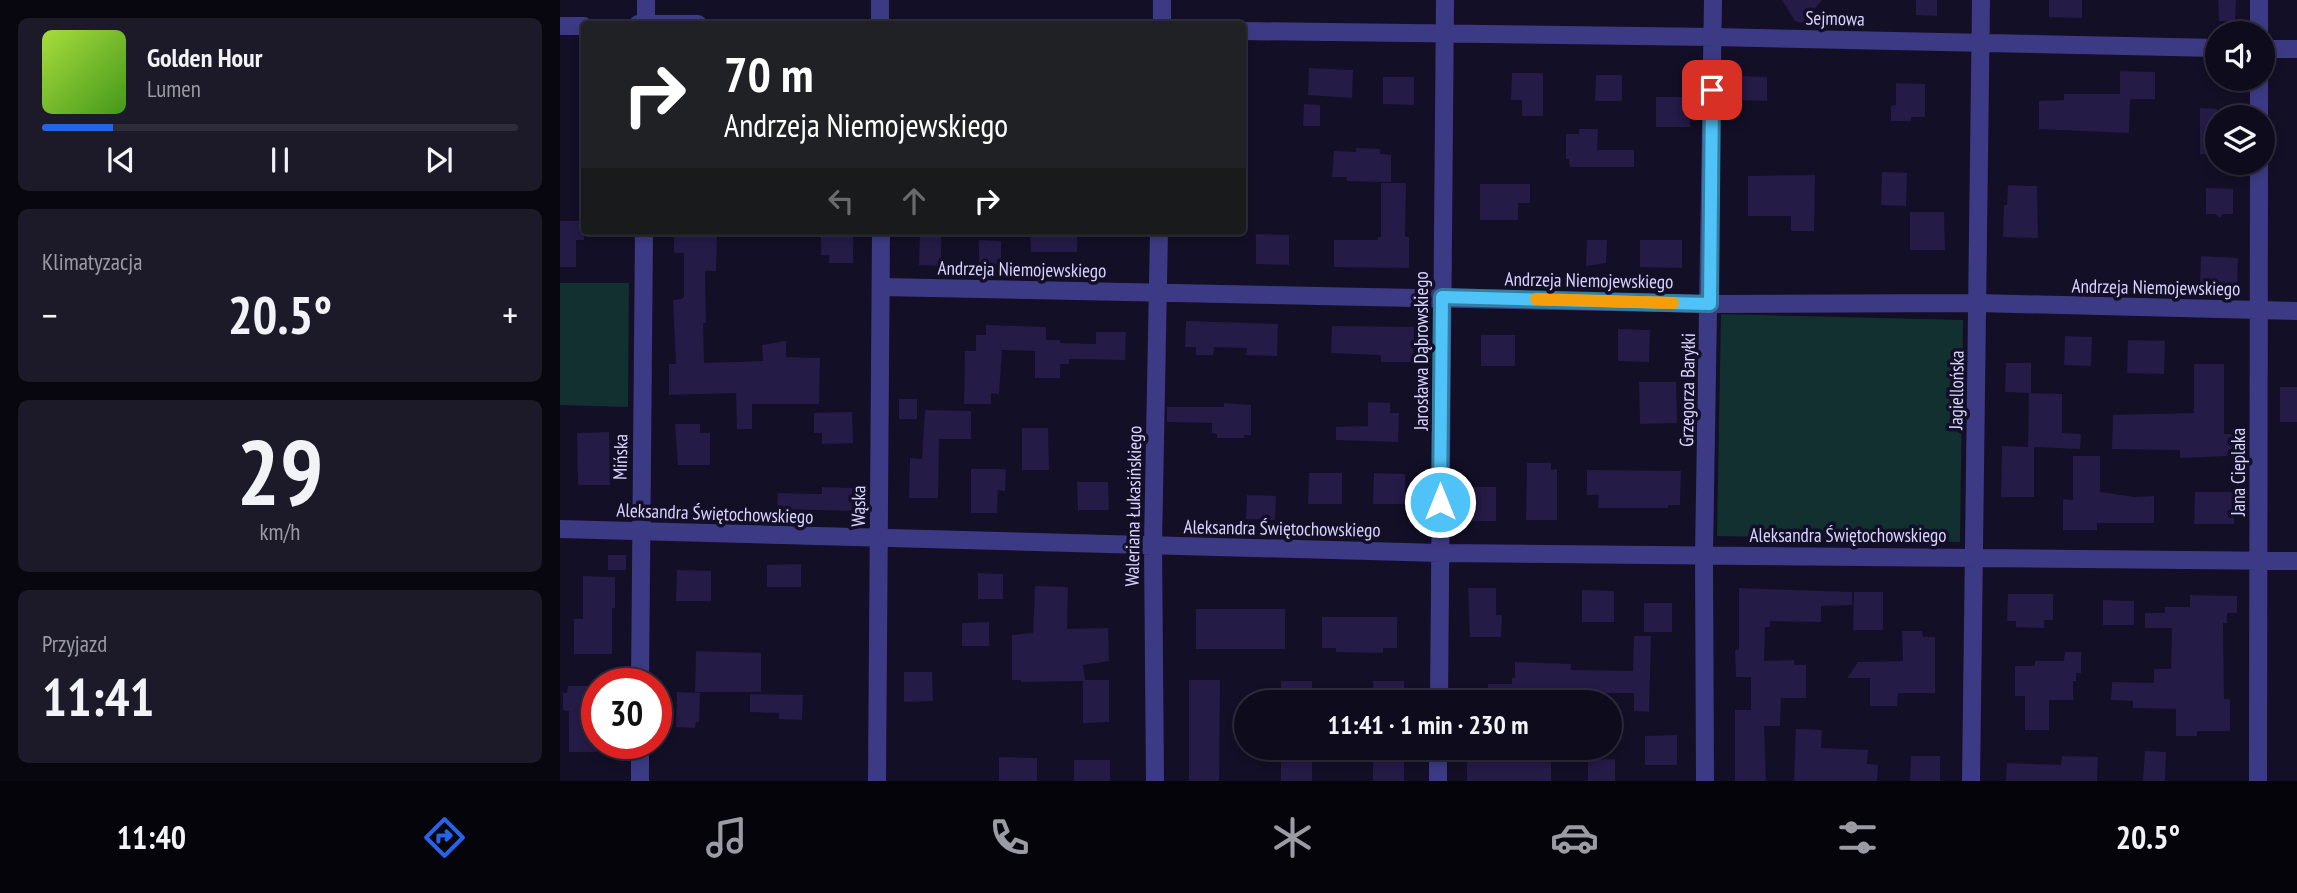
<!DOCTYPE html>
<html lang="pl">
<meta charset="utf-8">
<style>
:root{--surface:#0e0b1c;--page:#1c1929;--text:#f1f3f6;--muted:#9b9ba3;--line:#2e2b3b;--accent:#2563eb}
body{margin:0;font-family:"PT Sans Narrow",sans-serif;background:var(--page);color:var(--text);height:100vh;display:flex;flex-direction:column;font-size:26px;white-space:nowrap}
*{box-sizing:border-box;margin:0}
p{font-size:23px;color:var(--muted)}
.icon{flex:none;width:38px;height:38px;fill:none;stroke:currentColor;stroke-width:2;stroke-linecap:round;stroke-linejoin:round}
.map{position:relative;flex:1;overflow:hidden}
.sheet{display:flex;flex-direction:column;gap:18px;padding:18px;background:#08060f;width:560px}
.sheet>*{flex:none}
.guide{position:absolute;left:21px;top:21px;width:665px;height:214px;border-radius:7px;box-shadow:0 4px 10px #0003,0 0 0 2px var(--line);background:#202124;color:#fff;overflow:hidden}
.fabs{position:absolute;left:1645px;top:21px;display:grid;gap:14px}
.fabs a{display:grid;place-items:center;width:70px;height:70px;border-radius:50%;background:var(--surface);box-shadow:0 4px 10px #0003,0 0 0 2px var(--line);font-size:35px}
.speed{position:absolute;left:21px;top:668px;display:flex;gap:14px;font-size:35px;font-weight:700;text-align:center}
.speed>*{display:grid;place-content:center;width:91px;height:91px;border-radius:50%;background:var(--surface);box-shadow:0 4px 10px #0003,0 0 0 2px var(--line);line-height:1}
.speed .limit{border:10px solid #d22;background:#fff;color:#111}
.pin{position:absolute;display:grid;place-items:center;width:60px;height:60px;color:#fff;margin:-30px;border-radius:14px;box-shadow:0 4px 10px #0006}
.me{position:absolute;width:77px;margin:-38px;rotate:0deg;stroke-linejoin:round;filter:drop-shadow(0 0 5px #0008)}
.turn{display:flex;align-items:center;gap:24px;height:147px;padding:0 28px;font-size:32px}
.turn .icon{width:91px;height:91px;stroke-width:2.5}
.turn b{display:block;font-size:49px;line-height:60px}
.lanes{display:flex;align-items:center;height:66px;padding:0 28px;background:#0003;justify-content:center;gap:35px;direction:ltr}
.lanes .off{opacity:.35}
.big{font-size:52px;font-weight:600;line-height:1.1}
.sheet .tile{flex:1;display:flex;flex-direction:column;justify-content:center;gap:10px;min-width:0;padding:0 24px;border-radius:10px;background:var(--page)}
.sheet .dial{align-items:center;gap:0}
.dial b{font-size:91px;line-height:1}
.song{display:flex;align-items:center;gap:21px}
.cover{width:84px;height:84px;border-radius:10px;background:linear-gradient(135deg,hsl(80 70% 55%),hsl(100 70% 35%))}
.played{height:7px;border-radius:4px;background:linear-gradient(90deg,var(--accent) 15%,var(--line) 15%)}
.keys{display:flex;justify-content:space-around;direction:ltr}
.heat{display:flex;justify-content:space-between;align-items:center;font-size:38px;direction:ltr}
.trip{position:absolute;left:674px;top:690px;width:388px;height:70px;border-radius:35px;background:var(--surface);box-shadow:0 4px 10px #0003,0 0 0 2px var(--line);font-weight:600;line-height:70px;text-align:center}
.tabs{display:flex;height:112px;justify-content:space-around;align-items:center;background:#06040b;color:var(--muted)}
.tabs .icon{width:49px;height:49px}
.tabs .current{color:var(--accent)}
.tabs b{font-size:32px;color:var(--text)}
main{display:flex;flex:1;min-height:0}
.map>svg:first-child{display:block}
.green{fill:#12302f}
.building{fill:#241b47}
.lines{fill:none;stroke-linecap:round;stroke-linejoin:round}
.street{stroke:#3d3a85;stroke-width:18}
.route-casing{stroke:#337fa1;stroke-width:18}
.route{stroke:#4fc3f7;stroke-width:12}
.slow{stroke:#f59e0b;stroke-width:12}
.labels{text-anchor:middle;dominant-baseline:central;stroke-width:7;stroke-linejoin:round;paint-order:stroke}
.street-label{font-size:19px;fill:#d9d4ff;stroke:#130f26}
</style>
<main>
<section class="sheet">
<div class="tile">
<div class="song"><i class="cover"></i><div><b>Golden Hour</b><p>Lumen</p></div></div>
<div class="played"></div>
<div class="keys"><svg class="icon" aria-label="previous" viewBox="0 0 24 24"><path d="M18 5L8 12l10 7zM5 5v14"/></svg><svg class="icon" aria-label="pause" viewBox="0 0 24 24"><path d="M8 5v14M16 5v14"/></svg><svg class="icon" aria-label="next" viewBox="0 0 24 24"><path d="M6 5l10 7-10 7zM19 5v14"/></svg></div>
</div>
<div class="tile"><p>Klimatyzacja</p>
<div class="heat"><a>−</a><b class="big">20.5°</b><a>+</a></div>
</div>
<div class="tile dial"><b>29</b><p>km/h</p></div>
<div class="tile"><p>Przyjazd</p><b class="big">11:41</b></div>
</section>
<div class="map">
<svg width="1737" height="781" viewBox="0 0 1737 781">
<rect width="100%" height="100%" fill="#130f26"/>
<path class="green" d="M0,283H69L68,407L0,405Z
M1161,314L1403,320L1400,542L1157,536Z"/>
<path class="building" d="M1222,0H1262L1242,23L1235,21Z
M1356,0H1377V16L1356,15Z
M1489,0H1522V18L1489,17Z
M1658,0H1676L1675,21H1659Z
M749,68L793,70L792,98L748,95Z
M1560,71L1595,72V99H1570L1569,133L1479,129V101L1504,100V94H1560Z
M952,73H983V116H962V100H951Z
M1036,75H1062V101H1035Z
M1180,76L1207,77V101L1179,100Z
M823,77H854V105L823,104Z
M1336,83L1365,84V117H1351V121H1331V106L1336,105Z
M1096,97H1129L1130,127H1096Z
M744,104L760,105V126H743Z
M1640,108L1657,109V154H1640Z
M1019,129H1038L1037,150H1074V167H1010L1009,159H1006V134H1019Z
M796,148L820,149V154L831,155V182L787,181V177H772L774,151L796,152Z
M1322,172L1347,173L1346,206L1321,205Z
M1255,175L1254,231H1231V216H1188V176Z
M821,183H846L845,237H849V268L774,267V240H818V237H821Z
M920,184H970V203H958V220H920Z
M1448,185L1477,186L1478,238L1443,237L1444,205H1447Z
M1646,188L1673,189V214H1663L1660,218L1655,214H1646Z
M1350,212H1384L1385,250H1350Z
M0,221H24V240H16V267H0Z
M261,231H293V263H269V255H261Z
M360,231H381V266L359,265Z
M470,231H517V252H471Z
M114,234H157L156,271H145L146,323H143L144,363L203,361L202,345L226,341V357L260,358L259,404H192V429H177L176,393L109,395V364H116L113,300L122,299L124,296V253H114Z
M696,234L729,235V265L696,264Z
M419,240L441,241V267L419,266Z
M1027,240H1047L1046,263L1026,266Z
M1080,240H1122V268L1080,267Z
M1641,256L1678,258L1677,286L1640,285Z
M626,321L718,324L717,356L686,355L687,348L654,347L653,355H636V347H625Z
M426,325L486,327V340H500V343L536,344V332H566L565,360L509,359V364H500V378H475V351L442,350L439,394L431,393V404H404L405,351H416V335H426Z
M772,326L854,327L853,362H821V355L771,353Z
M1058,329L1090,330L1089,362L1058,361Z
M921,335H955V366H921Z
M1505,336L1532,337L1531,366L1504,365Z
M1568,340L1605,341L1604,374L1567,373Z
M1446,363H1471V393L1445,392Z
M1634,364H1664V434H1687V455L1620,458V450L1552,449L1553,415L1634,413Z
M1079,382H1116L1117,423L1080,424Z
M1720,387H1737V422H1720Z
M1469,393L1502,394V433L1521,434L1520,449L1474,447V497H1441L1442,446L1468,447Z
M339,399H357V419H339Z
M808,402L830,403V413H839L838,442L776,440V427L808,426Z
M664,403L691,405V435H684V438H657V434L652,433V423L607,422V407H664Z
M365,410L411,411V439H379L378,498H349L350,458L362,459Z
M292,412L293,443L262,444V433H254V413Z
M115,424H140V433H150V465H118Z
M462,428H488L489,470H462Z
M49,432L50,485H18L17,433Z
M1513,456H1540V492L1575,497L1594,496V523H1537V530H1503V499L1513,500Z
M967,463H991V470L997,469V520H966Z
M411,469H446L445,491L438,490L437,513H411Z
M1027,470L1121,471L1120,505H1108V508H1038L1039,495H1027Z
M749,473H782V504H748Z
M814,473L845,474V504H813Z
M517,482H548L549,510H518Z
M262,487L295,488V511L217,509L218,493L262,494Z
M911,487H936V521H910Z
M1635,492H1674V524H1634Z
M687,495L716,496L715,520L686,519Z
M48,555H66V570H48Z
M241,564V587H207V565Z
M117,570L151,571V601H116Z
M418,573L443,574V599H418Z
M23,576L55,577V608H52V654H14V619H23Z
M475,586L508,587L507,629L548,628L549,661L523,665L525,680H549V722L523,723V681L461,682V680H452V635L473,633Z
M908,588H936V615H942L941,637H910Z
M1179,588L1292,592V605L1261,606V622L1210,621V627H1205L1204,661L1234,660V665H1246V698H1221L1220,726H1204L1206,781H1175V710H1191V677H1176L1175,650H1179Z
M1022,590L1054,591V622H1022Z
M1294,592H1323V630H1293Z
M1448,594H1493V620H1484V628L1456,627V621H1447Z
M1630,595L1677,596V613H1667V623H1663L1664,699H1670V731H1637V736H1616V709L1573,708V701L1551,700L1552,682L1594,683V669H1611L1612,628H1585V613H1605V607H1630Z
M1543,600L1574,601V625H1543Z
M1084,603H1112V632H1084Z
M636,609H725V649H636Z
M762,617H837V648H823V653L776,652V648H762Z
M429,622V646H402V623Z
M1342,631H1362L1363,637H1375V693H1338L1337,706H1310V678H1287L1298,662L1343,661Z
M1074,636H1091L1089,712L1074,711V693H1038V702H984V697H952V702L928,701V684H952V678H955V662L1011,664V670L1073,671Z
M136,651L201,653V692H135Z
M1505,652H1521V673H1516V681H1513V700H1489V730H1465V696H1455V666H1475V661H1504Z
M344,672H372L373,701L344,702Z
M629,680H660L659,781H629Z
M721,681H752V702H721Z
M813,681H844V702H813Z
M8,686H37V752H9V711L3,710V693H7Z
M117,692L140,693L139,722H136L135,728L116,727Z
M190,694L243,695L242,720L219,719V713L190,712Z
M1236,729L1262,730L1261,748L1308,750L1307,764L1318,765L1317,781H1234Z
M1117,735V765H1085V736Z
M721,747H752V781H721Z
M813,747H844V781H813Z
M1585,751L1606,752L1605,781H1583Z
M907,754L949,755V760H991V781H907Z
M1351,756H1380V781H1350Z
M1502,756L1538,757L1537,781H1446L1447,763L1501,765Z
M439,757L477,758V781H439Z
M1055,759V781H1028V760Z
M514,760H550V781H514Z"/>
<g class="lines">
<path class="street" d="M86,0V24
M78,24H138
M320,24V0
M602,24V0
M0,26H24
M682,31L1153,37L1657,48
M1699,33V0
M1703,49H1737
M1699,79V117
M321,287L1150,304L1418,303L1737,311
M0,529L880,553L1737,561
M80,684L84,231
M879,702L885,0
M80,744V781
M317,781L321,231
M595,781L593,545L599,231
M878,781V747
M1145,781L1144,556L1153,0
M1411,781L1421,0
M1698,781L1699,163"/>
</g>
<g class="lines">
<defs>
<path id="route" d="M880,502L882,297L1150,304L1152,90"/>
</defs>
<use href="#route" class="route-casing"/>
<use href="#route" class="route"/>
<path class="slow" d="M976,299L1113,303"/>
</g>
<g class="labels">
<g class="street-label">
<text transform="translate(1275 18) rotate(1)">Sejmowa</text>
<text transform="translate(462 269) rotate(1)">Andrzeja Niemojewskiego</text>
<text transform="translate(1029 280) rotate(1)">Andrzeja Niemojewskiego</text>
<text transform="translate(1596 287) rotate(1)">Andrzeja Niemojewskiego</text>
<text transform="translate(861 351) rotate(-90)">Jarosława Dąbrowskiego</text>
<text transform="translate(1127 390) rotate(-89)">Grzegorza Baryłki</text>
<text transform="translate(1396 390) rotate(-89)">Jagiellońska</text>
<text transform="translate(60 457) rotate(-89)">Mińska</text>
<text transform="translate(1678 472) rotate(-90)">Jana Cieplaka</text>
<text transform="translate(298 506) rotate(-89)">Wąska</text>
<text transform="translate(573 506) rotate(-89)">Waleriana Łukasińskiego</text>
<text transform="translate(155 513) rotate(2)">Aleksandra Świętochowskiego</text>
<text transform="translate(722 528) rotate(1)">Aleksandra Świętochowskiego</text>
<text x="1288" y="535">Aleksandra Świętochowskiego</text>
</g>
</g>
</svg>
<div class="fabs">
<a><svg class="icon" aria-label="sound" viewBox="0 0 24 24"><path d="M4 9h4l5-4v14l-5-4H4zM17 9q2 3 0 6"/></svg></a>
<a><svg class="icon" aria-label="layers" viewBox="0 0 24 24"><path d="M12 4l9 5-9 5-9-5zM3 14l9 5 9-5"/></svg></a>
</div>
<div class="speed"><div class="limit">30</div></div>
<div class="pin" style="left:1152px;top:90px;background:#d93025"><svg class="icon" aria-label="arrive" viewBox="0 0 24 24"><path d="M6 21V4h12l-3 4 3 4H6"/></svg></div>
<svg class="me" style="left:880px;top:502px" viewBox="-20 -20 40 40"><circle r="17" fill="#4fc3f7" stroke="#fff" stroke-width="3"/><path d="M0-11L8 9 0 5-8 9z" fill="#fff"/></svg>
<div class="trip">11:41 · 1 min · 230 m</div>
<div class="guide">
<div class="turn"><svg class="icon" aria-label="right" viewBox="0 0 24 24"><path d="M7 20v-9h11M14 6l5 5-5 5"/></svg><div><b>70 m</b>Andrzeja Niemojewskiego</div></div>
<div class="lanes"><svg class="icon off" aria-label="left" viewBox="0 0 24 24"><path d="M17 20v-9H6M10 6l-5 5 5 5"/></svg><svg class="icon off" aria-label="ahead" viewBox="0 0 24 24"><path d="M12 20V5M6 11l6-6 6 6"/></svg><svg class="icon" aria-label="right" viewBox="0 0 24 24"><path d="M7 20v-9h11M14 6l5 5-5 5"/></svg></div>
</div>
</div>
</main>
<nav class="tabs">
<b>11:40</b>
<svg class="icon current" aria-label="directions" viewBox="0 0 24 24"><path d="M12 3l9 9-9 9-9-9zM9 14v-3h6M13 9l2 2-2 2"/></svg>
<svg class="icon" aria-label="music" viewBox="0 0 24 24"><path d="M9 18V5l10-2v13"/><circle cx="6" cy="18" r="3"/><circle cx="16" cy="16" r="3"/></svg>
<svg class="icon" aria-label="phone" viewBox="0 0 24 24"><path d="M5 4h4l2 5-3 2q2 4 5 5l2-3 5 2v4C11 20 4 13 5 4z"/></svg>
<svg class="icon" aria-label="climate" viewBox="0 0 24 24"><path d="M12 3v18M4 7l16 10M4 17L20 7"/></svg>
<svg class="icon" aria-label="car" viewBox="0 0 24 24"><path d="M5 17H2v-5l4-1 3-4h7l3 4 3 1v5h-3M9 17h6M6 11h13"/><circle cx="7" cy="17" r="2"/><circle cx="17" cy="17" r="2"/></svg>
<svg class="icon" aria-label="filters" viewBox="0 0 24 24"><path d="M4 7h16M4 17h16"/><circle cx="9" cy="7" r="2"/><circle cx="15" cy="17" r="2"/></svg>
<b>20.5°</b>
</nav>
